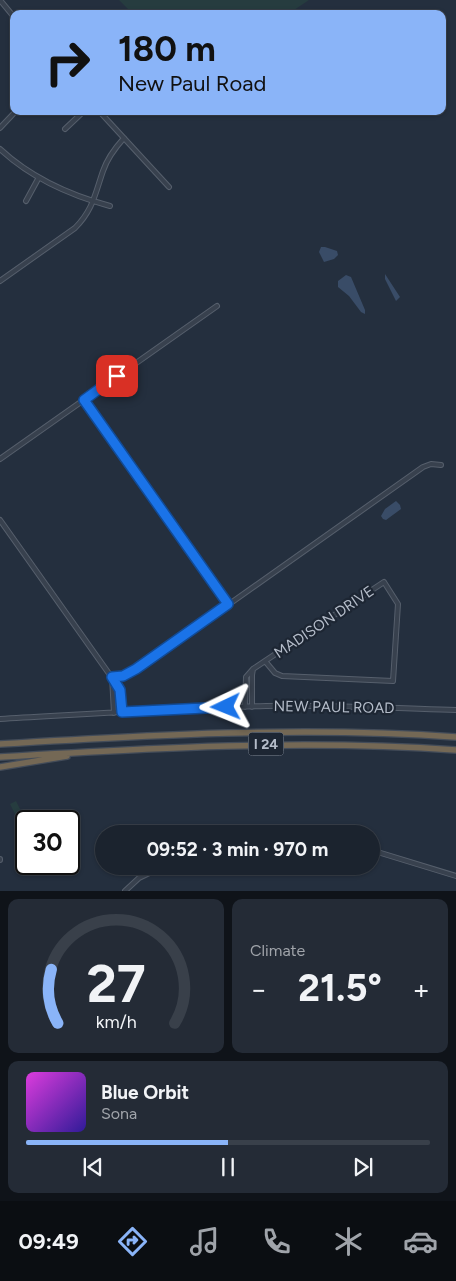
<!DOCTYPE html>
<meta charset="utf-8">
<style>
:root{--surface:#1b232e;--page:#242b36;--text:#f1f3f6;--muted:#a0a4aa;--line:#39404a;--accent:#8ab4f8}
body{margin:0;font-family:Figtree,sans-serif;background:var(--page);color:var(--text);height:100vh;display:flex;flex-direction:column;font-size:19px;white-space:nowrap}
*{box-sizing:border-box;margin:0}
p{font-size:16px;color:var(--muted)}
.icon{flex:none;width:28px;height:28px;fill:none;stroke:currentColor;stroke-width:2;stroke-linecap:round;stroke-linejoin:round}
.map{position:relative;height:891px;overflow:hidden}
.panel{display:flex;flex-direction:column;gap:8px;padding:8px;background:#0f1319;flex:1}
.panel>*{flex:none}
.banner{position:absolute;left:10px;top:10px;width:436px;height:105px;border-radius:10px;box-shadow:0 1px 4px #0004,0 0 0 1px var(--line);background:#8ab4f8;color:#111;overflow:hidden}
.speed{position:absolute;left:15px;top:810px;display:flex;gap:10px;font-size:25px;font-weight:700;text-align:center}
.speed>*{display:grid;place-content:center;width:65px;height:65px;border-radius:50%;background:var(--surface);box-shadow:0 1px 4px #0004,0 0 0 1px var(--line);line-height:1}
.speed .limit{border:2px solid #111;border-radius:8px;background:#fff;color:#111}
.pin{position:absolute;display:grid;place-items:center;width:42px;height:42px;color:#fff;margin:-21px;border-radius:10px;box-shadow:0 2px 8px #0006}
.me{position:absolute;width:55px;margin:-28px;rotate:268deg;stroke-linejoin:round;filter:drop-shadow(0 0 4px #0008)}
.turn{display:flex;align-items:center;gap:18px;height:105px;padding:0 25px;font-size:22px}
.turn .icon{width:65px;height:65px;stroke-width:2.5}
.turn b{display:block;font-size:35px;line-height:42px}
.big{font-size:38px;font-weight:700;line-height:1.1}
.panel .tile{flex:1;display:flex;flex-direction:column;justify-content:center;gap:8px;min-width:0;padding:0 18px;border-radius:10px;background:var(--page)}
.panel .dial{align-items:center;gap:0}
.dial svg{height:130px;overflow:visible;fill:none;stroke:var(--line);stroke-width:7;stroke-linecap:round;text-anchor:middle}
.dial text{fill:var(--text);stroke:none}
.song{display:flex;align-items:center;gap:15px}
.cover{width:60px;height:60px;border-radius:8px;background:linear-gradient(135deg,hsl(300 70% 55%),hsl(250 70% 35%))}
.played{height:5px;border-radius:2px;background:linear-gradient(90deg,var(--accent) 50%,var(--line) 50%)}
.keys{display:flex;justify-content:space-around;direction:ltr}
.heat{display:flex;justify-content:space-between;align-items:center;font-size:28px;direction:ltr}
.panel .tiles{flex:1;display:grid;gap:8px;grid-template-columns:1fr 1fr}
.tile:last-child{grid-column:span 2}
.trip{position:absolute;left:95px;top:825px;width:285px;height:50px;border-radius:25px;background:var(--surface);box-shadow:0 1px 4px #0004,0 0 0 1px var(--line);font-weight:700;line-height:50px;text-align:center}
.tab-bar{display:flex;height:80px;justify-content:space-around;align-items:center;background:#0b0e12;color:var(--muted)}
.tab-bar .icon{width:35px;height:35px}
.tab-bar .current{color:var(--accent)}
.tab-bar b{font-size:22px;color:var(--text)}
.map>svg:first-child{display:block}
.green{fill:#263c3f}
.water{fill:#394c67}
.lines{fill:none;stroke-linecap:round;stroke-linejoin:round}
.minor-casing{stroke:#565f6c;stroke-width:6}
.highway-casing{stroke:#434c59;stroke-width:8}
.minor{stroke:#38414e;stroke-width:4}
.highway{stroke:#746855;stroke-width:5.5}
.route-casing{stroke:#114b97;stroke-width:12}
.route{stroke:#1a73e8;stroke-width:9}
.labels{text-anchor:middle;dominant-baseline:central;stroke-width:4.5;stroke-linejoin:round;paint-order:stroke}
.shield{fill:#1d2633;stroke:#878f9c;stroke-width:1}
.shield-label{font-size:14px;font-weight:bold;fill:#b4bcc9}
.street-label{font-size:15px;fill:#b4bcc9;stroke:#1d2633}
</style>
<div class="map">
<svg width="456" height="891" viewBox="0 0 456 891">
<rect width="100%" height="100%" fill="#242f3e"/>
<path class="green" d="M119,0H309L288,14H133Z
M16,801L22,813L16,816L10,804Z"/>
<path class="water" d="M321,247H325L337,251L338,255L334,259L324,262L319,252Z
M385,274L400,297L396,301L385,279Z
M346,275L351,277L365,310V314L361,312L349,296L338,287V281Z
M396,501L400,505L401,509L386,520L383,519L381,516L385,509Z"/>
<g class="lines">
<defs>
<path id="minor" d="M0,0L14,17
M99,111L169,187
M0,128L16,111
M65,129L84,111
M0,149C31,178 69,195 110,206
M26,201L38,179
M0,281L75,228C93,210 95,194 103,171C107,159 115,148 124,138
M84,400L228,604
M0,459L217,306
M0,520L110,675L112,677C125,678 135,669 146,663L423,467L431,464L441,465
M253,669L265,661L384,582L398,604L393,681L282,676L275,673L265,661
M245,707L246,677L253,669L252,675V707
M114,713L112,677L120,691L123,712
M0,719C89,714 177,708 266,706C329,705 393,708 456,710
M371,850L456,876
M0,860V859
M125,891L139,878L164,866"/>
<path id="highway" d="M0,744C152,735 304,726 456,737
M0,757C152,748 304,739 456,750
M0,767L67,756"/>
</defs>
<use href="#minor" class="minor-casing"/>
<use href="#highway" class="highway-casing"/>
<use href="#minor" class="minor"/>
<use href="#highway" class="highway"/>
</g>
<g class="lines">
<defs>
<path id="route" d="M117,376L84,400L228,604L136,669L123,676L112,677L120,690L122,712L226,707"/>
</defs>
<use href="#route" class="route-casing"/>
<use href="#route" class="route"/>
</g>
<g class="labels">
<rect class="shield" x="248.5" y="732.5" width="35" height="23" rx="4"/>
<g class="shield-label">
<text x="266" y="744">I 24</text>
</g>
<g class="street-label">
<text transform="translate(324 622) rotate(-34)">MADISON DRIVE</text>
<text transform="translate(334 707) rotate(1)">NEW PAUL ROAD</text>
</g>
</g>
</svg>
<div class="speed"><div class="limit">30</div></div>
<div class="pin" style="left:117px;top:376px;background:#d93025"><svg class="icon" aria-label="arrive" viewBox="0 0 24 24"><path d="M6 21V4h12l-3 4 3 4H6"/></svg></div>
<svg class="me" style="left:226px;top:707px" viewBox="-20 -20 40 40"><path d="M0-17L14 15 0 8-14 15z" fill="#1a73e8" stroke="#fff" stroke-width="4"/></svg>
<div class="trip">09:52 · 3 min · 970 m</div>
<div class="banner">
<div class="turn"><svg class="icon" aria-label="right" viewBox="0 0 24 24"><path d="M7 20v-9h11M14 6l5 5-5 5"/></svg><div><b>180 m</b>New Paul Road</div></div>
</div>
</div>
<section class="panel">
<div class="tiles">
<div class="tile dial"><svg viewBox="0 0 100 80">
<path d="M14 69A42 42 0 1 1 86 69"/>
<path d="M14 69A42 42 0 0 1 10 36" stroke="#8ab4f8"/>
<text x="50" y="56" font-size="32" font-weight="700">27</text>
<text x="50" y="72" font-size="11">km/h</text>
</svg></div>
<div class="tile"><p>Climate</p>
<div class="heat"><a>−</a><b class="big">21.5°</b><a>+</a></div>
</div>
<div class="tile">
<div class="song"><i class="cover"></i><div><b>Blue Orbit</b><p>Sona</p></div></div>
<div class="played"></div>
<div class="keys"><svg class="icon" aria-label="previous" viewBox="0 0 24 24"><path d="M18 5L8 12l10 7zM5 5v14"/></svg><svg class="icon" aria-label="pause" viewBox="0 0 24 24"><path d="M8 5v14M16 5v14"/></svg><svg class="icon" aria-label="next" viewBox="0 0 24 24"><path d="M6 5l10 7-10 7zM19 5v14"/></svg></div>
</div>
</div>
</section>
<nav class="tab-bar">
<b>09:49</b>
<svg class="icon current" aria-label="directions" viewBox="0 0 24 24"><path d="M12 3l9 9-9 9-9-9zM9 14v-3h6M13 9l2 2-2 2"/></svg>
<svg class="icon" aria-label="music" viewBox="0 0 24 24"><path d="M9 18V5l10-2v13"/><circle cx="6" cy="18" r="3"/><circle cx="16" cy="16" r="3"/></svg>
<svg class="icon" aria-label="phone" viewBox="0 0 24 24"><path d="M5 4h4l2 5-3 2q2 4 5 5l2-3 5 2v4C11 20 4 13 5 4z"/></svg>
<svg class="icon" aria-label="climate" viewBox="0 0 24 24"><path d="M12 3v18M4 7l16 10M4 17L20 7"/></svg>
<svg class="icon" aria-label="car" viewBox="0 0 24 24"><path d="M5 17H2v-5l4-1 3-4h7l3 4 3 1v5h-3M9 17h6M6 11h13"/><circle cx="7" cy="17" r="2"/><circle cx="17" cy="17" r="2"/></svg>
</nav>
